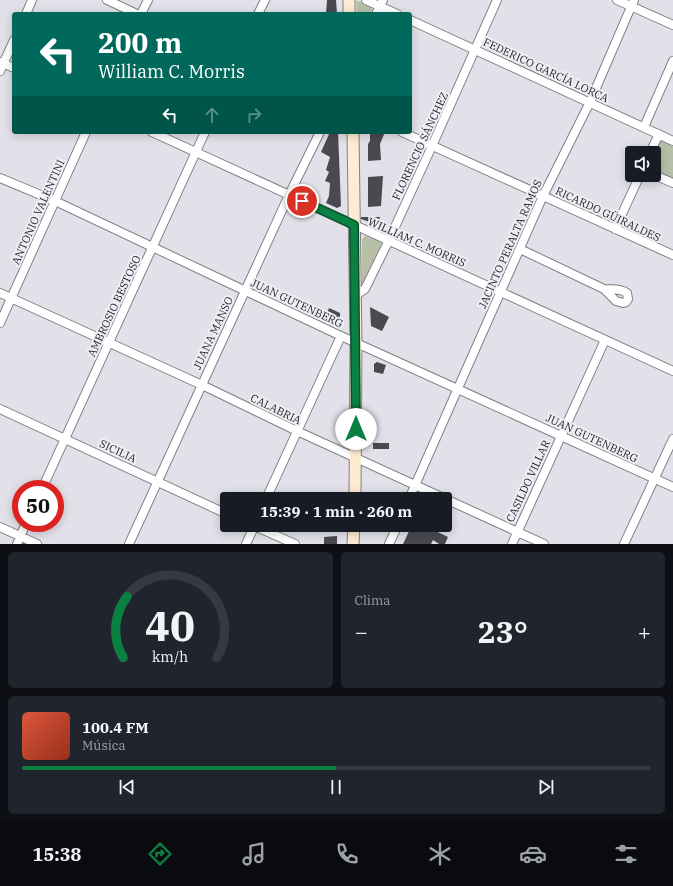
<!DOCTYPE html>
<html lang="es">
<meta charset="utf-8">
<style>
:root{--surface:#171b24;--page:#20242c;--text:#f1f3f6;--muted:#9ea1a6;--line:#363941;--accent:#0b8043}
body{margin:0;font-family:"IBM Plex Serif",serif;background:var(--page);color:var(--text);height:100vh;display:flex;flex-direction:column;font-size:15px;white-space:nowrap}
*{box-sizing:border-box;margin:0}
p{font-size:13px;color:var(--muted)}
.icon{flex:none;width:22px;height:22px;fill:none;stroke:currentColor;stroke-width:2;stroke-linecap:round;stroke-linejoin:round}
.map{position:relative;height:544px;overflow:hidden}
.drawer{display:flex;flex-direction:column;gap:8px;padding:8px;background:#0d0f14;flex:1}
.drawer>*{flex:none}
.banner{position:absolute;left:12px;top:12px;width:400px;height:122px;border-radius:4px;box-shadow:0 2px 10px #0003;background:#00695c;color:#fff;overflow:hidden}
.tools{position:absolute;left:625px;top:146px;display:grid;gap:8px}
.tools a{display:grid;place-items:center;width:36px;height:36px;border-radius:4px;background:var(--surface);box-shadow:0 2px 10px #0003;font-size:20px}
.speed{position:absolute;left:12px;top:480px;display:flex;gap:8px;font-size:20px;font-weight:700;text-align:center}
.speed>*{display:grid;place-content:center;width:52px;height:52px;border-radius:50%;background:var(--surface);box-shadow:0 2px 10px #0003;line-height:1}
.speed .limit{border:6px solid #d22;background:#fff;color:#111}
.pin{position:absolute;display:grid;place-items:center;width:34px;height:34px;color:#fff;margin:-17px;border:2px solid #fff;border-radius:50%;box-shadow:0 1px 4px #0007}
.me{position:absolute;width:44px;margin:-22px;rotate:0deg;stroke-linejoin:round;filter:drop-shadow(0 0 3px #0008)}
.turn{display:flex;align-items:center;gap:14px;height:84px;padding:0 20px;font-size:18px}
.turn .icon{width:52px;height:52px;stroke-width:2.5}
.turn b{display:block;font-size:28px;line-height:34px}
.lanes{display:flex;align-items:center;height:38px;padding:0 20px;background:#0003;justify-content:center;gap:20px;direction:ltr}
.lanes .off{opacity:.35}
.big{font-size:30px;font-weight:700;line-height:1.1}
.drawer .widget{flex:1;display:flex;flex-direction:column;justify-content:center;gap:6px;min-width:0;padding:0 14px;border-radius:6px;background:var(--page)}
.drawer .dial{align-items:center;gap:0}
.dial svg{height:104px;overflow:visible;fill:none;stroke:var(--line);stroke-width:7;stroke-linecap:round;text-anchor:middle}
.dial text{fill:var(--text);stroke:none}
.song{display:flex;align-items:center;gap:12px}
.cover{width:48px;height:48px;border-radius:6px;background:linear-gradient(135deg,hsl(10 70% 55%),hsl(10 70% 35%))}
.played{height:4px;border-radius:2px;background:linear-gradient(90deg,var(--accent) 50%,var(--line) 50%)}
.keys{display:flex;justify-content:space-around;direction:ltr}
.heat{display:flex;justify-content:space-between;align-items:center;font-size:22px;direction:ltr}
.drawer .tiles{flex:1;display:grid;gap:8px;grid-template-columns:1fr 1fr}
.widget:last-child{grid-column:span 2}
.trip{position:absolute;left:220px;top:492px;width:232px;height:40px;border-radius:4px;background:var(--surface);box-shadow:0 2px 10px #0003;font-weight:700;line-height:40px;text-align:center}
.tabs{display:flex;height:64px;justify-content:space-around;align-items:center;background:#090b0e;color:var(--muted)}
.tabs .icon{width:28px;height:28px}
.tabs .selected{color:var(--accent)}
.tabs b{font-size:18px;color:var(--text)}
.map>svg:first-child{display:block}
.green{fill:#b7c0a7}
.building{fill:#4a4950}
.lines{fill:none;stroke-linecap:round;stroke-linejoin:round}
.minor-casing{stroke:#807f87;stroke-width:10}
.secondary-casing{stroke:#807f87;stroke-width:13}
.minor{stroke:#fff;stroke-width:8}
.secondary{stroke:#fdecd1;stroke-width:11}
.route-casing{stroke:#07532c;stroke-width:10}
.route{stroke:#0b8043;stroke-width:7}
.labels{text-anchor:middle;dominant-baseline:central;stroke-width:4;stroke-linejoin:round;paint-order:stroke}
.street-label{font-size:11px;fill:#252528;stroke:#efeef6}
</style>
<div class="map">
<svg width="673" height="544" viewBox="0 0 673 544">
<rect width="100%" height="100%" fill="#e2e1e9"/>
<path class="green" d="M356,1C362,1 368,4 372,9L370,14H357Z
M659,134L673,141V183L654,175V153Z
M365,236L380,241L381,245L362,285V239Z"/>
<path class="building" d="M327,0H336L337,14H326Z
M330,132H338L341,206L337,208L326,203L329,196L330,183L325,181L329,172L326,170L330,157L321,152Z
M370,132H385L380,144L381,160L368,161V144L370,141Z
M383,176L381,206L368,207V177Z
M361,217H380L378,225L361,219Z
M370,307L389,317L382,331L371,326Z
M329,308L340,313V323L336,326L324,320Z
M377,362L386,365L383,374L374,372V364Z
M373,443H389V449H373Z
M412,525H423L448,537L445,544H439L433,540L431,544H403Z
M337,536V544H324V537Z"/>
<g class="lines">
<defs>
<path id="minor" d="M107,0L137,14
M366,0L397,14
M617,0L673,25
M26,14L32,0
M141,14L148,0
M258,14L265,0
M376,14L383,0
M410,20L673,141
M0,62L14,68
M0,71L14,40
M644,127L673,61
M152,132L673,371
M402,132L673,255
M650,153L659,134
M654,175L673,183
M0,178L55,201L341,336L673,487
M615,229L640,175
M520,249L604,289L616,301L623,303L626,302L628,299L627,293C620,288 612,290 604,289
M0,293L202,385L297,431L544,544
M355,296L365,289L389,240L432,146L497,0
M0,323L86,132
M0,409L227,514
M42,489L205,132
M266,499L341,336
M409,499L543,196L590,102L634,0
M252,525L295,544
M0,527L37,544
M17,544L26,523
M129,544L289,195L320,132
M246,544L255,525
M389,544L398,525
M512,544L605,340
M624,544L673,439"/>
<path id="secondary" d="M349,0V14
M353,132L356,343L355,499
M353,544L354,525"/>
</defs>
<use href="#minor" class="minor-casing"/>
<use href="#secondary" class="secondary-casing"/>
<use href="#minor" class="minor"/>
<use href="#secondary" class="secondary"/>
</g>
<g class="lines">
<defs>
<path id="route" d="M302,201L354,225L356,429"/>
</defs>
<use href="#route" class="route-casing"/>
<use href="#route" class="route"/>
</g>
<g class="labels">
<g class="street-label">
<text transform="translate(546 70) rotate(25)">FEDERICO GARCÍA LORCA</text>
<text transform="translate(420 146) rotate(-65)">FLORENCIO SÁNCHEZ</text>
<text transform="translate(38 212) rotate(-66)">ANTONIO VALENTINI</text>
<text transform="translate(608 214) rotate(25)">RICARDO GÜIRALDES</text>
<text transform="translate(417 242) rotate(24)">WILLIAM C. MORRIS</text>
<text transform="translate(510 244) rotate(-66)">JACINTO PERALTA RAMOS</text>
<text transform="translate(297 303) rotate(25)">JUAN GUTENBERG</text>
<text transform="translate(114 306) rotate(-65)">AMBROSIO BESTOSO</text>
<text transform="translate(213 333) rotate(-65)">JUANA MANSO</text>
<text transform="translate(276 409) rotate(26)">CALABRIA</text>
<text transform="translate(592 438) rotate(25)">JUAN GUTENBERG</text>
<text transform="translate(118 451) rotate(25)">SICILIA</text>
<text transform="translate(528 481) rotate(-65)">CASILDO VILLAR</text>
</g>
</g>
</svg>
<div class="tools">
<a><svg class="icon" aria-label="sound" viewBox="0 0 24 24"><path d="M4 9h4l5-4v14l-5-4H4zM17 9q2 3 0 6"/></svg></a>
</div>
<div class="speed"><div class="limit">50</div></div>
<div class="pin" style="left:302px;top:201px;background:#d93025"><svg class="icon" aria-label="arrive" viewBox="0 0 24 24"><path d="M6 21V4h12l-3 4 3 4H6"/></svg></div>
<svg class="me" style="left:356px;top:429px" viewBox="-20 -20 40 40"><circle r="19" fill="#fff"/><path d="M0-13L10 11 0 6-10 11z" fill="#0b8043"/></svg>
<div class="trip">15:39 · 1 min · 260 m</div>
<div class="banner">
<div class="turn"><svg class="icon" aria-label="left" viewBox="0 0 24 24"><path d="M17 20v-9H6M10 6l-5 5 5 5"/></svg><div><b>200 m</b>William C. Morris</div></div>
<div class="lanes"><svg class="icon" aria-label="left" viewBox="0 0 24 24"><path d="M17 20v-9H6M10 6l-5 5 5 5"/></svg><svg class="icon off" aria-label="ahead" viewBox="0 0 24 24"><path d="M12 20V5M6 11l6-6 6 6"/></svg><svg class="icon off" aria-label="right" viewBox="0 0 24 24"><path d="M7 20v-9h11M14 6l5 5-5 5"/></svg></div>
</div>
</div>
<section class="drawer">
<div class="tiles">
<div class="widget dial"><svg viewBox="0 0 100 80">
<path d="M14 69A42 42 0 1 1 86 69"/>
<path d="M14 69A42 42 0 0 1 17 22" stroke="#0b8043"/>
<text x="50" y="56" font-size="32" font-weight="700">40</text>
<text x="50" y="72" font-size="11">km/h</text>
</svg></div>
<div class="widget"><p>Clima</p>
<div class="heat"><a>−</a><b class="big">23°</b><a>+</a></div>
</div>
<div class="widget">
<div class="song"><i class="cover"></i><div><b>100.4 FM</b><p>Música</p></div></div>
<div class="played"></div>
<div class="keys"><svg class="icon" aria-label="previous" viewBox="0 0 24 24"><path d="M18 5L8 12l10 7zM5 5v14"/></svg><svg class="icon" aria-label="pause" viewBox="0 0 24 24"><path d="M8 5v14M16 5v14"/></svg><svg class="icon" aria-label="next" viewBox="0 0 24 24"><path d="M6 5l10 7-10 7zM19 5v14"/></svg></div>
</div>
</div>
</section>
<nav class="tabs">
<b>15:38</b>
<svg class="icon selected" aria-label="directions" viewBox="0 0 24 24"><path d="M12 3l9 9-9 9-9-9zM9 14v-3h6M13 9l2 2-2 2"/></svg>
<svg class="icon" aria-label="music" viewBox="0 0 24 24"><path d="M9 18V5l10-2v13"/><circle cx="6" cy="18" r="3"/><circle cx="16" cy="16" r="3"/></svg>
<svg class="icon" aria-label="phone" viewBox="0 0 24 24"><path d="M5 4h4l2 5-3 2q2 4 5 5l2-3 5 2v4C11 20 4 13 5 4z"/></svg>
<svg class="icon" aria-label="climate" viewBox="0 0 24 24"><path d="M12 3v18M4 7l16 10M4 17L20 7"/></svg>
<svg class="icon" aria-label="car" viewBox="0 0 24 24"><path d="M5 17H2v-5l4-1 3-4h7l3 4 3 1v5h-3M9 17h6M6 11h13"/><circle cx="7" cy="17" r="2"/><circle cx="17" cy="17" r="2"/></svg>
<svg class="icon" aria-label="filters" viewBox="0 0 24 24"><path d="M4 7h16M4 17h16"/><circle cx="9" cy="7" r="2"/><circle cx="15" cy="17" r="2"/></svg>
</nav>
